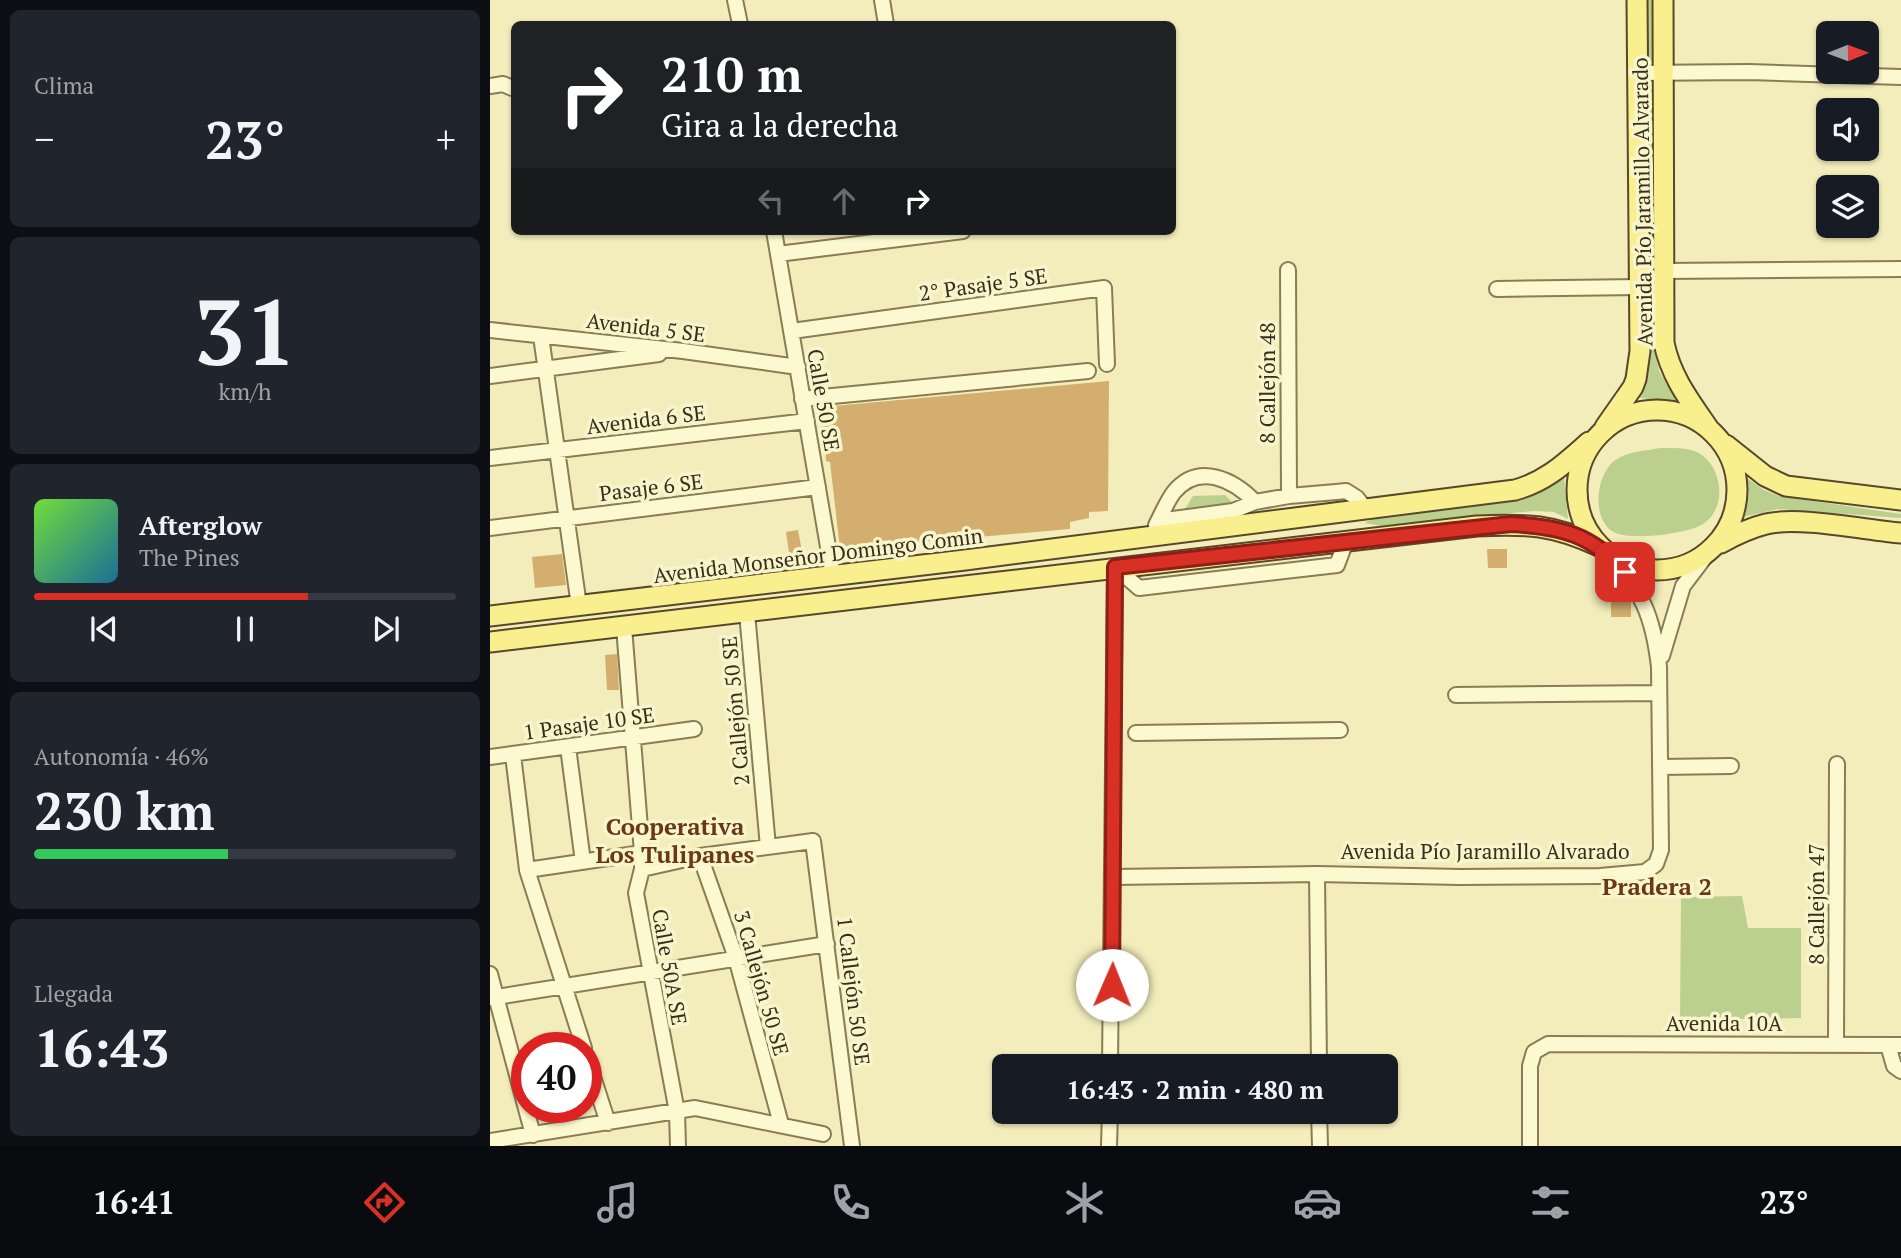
<!DOCTYPE html>
<html lang="es">
<meta charset="utf-8">
<style>
:root{--surface:#171b24;--page:#20242c;--text:#f1f3f6;--muted:#9ea1a6;--line:#363941;--accent:#d93025}
body{margin:0;font-family:"PT Serif",serif;background:var(--page);color:var(--text);height:100vh;display:flex;flex-direction:column;font-size:26px;white-space:nowrap}
*{box-sizing:border-box;margin:0}
p{font-size:23px;color:var(--muted)}
.icon{flex:none;width:38px;height:38px;fill:none;stroke:currentColor;stroke-width:2;stroke-linecap:round;stroke-linejoin:round}
.map{position:relative;flex:1;overflow:hidden}
.sheet{display:flex;flex-direction:column;gap:10px;padding:10px;background:#0d0f14;width:490px}
.sheet>*{flex:none}
.top-card{position:absolute;left:21px;top:21px;width:665px;height:214px;border-radius:10px;box-shadow:0 2px 5px #0004;background:#202124;color:#fff;overflow:hidden}
.needle{width:46px;rotate:89deg}
.tools{position:absolute;left:1326px;top:21px;display:grid;gap:14px}
.tools a{display:grid;place-items:center;width:63px;height:63px;border-radius:10px;background:var(--surface);box-shadow:0 2px 5px #0004;font-size:35px}
.speed{position:absolute;left:21px;top:1032px;display:flex;gap:14px;font-size:35px;font-weight:700;text-align:center}
.speed>*{display:grid;place-content:center;width:91px;height:91px;border-radius:50%;background:var(--surface);box-shadow:0 2px 5px #0004;line-height:1}
.speed .limit{border:10px solid #d22;background:#fff;color:#111}
.pin{position:absolute;display:grid;place-items:center;width:60px;height:60px;color:#fff;margin:-30px;border-radius:14px;box-shadow:0 4px 10px #0006}
.me{position:absolute;width:77px;margin:-38px;rotate:1deg;stroke-linejoin:round;filter:drop-shadow(0 0 5px #0008)}
.turn{display:flex;align-items:center;gap:24px;height:147px;padding:0 35px;font-size:32px}
.turn .icon{width:91px;height:91px;stroke-width:2.5}
.turn b{display:block;font-size:49px;line-height:60px}
.lanes{display:flex;align-items:center;height:66px;padding:0 35px;background:#0003;justify-content:center;gap:35px;direction:ltr}
.lanes .off{opacity:.35}
.big{font-size:52px;font-weight:700;line-height:1.1}
.sheet .widget{flex:1;display:flex;flex-direction:column;justify-content:center;gap:10px;min-width:0;padding:0 24px;border-radius:10px;background:var(--page)}
.sheet .dial{align-items:center;gap:0}
.dial b{font-size:91px;line-height:1}
.song{display:flex;align-items:center;gap:21px}
.cover{width:84px;height:84px;border-radius:10px;background:linear-gradient(135deg,hsl(100 70% 55%),hsl(200 70% 35%))}
.played{height:7px;border-radius:4px;background:linear-gradient(90deg,var(--accent) 65%,var(--line) 65%)}
.keys{display:flex;justify-content:space-around;direction:ltr}
.heat{display:flex;justify-content:space-between;align-items:center;font-size:38px;direction:ltr}
.charge{height:10px;border-radius:5px;background:linear-gradient(90deg,#34c759 46%,var(--line) 0)}
.trip{position:absolute;left:502px;top:1054px;width:406px;height:70px;border-radius:10px;background:var(--surface);box-shadow:0 2px 5px #0004;font-weight:700;line-height:70px;text-align:center}
.tab-bar{display:flex;height:112px;justify-content:space-around;align-items:center;background:#090b0e;color:var(--muted)}
.tab-bar .icon{width:49px;height:49px}
.tab-bar .active{color:var(--accent)}
.tab-bar b{font-size:32px;color:var(--text)}
main{display:flex;flex:1;min-height:0}
.map>svg:first-child{display:block}
.green{fill:#bbd08f}
.building{fill:#d4ae6e}
.lines{fill:none;stroke-linecap:round;stroke-linejoin:round}
.minor-casing{stroke:#8a7c54;stroke-width:18}
.major-casing{stroke:#574829;stroke-width:23}
.minor{stroke:#fcf8cf;stroke-width:14}
.major{stroke:#faef8e;stroke-width:19}
.route-casing{stroke:#8d1f18;stroke-width:18}
.route{stroke:#d93025;stroke-width:12}
.labels{text-anchor:middle;dominant-baseline:central;stroke-width:7;stroke-linejoin:round;paint-order:stroke}
.street-label{font-size:21px;fill:#382f1a;stroke:#f8f5cc}
.quarter-label{font-size:24px;font-weight:bold;fill:#693815;stroke:#f8f5cc}
</style>
<main>
<section class="sheet">
<div class="widget"><p>Clima</p>
<div class="heat"><a>−</a><b class="big">23°</b><a>+</a></div>
</div>
<div class="widget dial"><b>31</b><p>km/h</p></div>
<div class="widget">
<div class="song"><i class="cover"></i><div><b>Afterglow</b><p>The Pines</p></div></div>
<div class="played"></div>
<div class="keys"><svg class="icon" aria-label="previous" viewBox="0 0 24 24"><path d="M18 5L8 12l10 7zM5 5v14"/></svg><svg class="icon" aria-label="pause" viewBox="0 0 24 24"><path d="M8 5v14M16 5v14"/></svg><svg class="icon" aria-label="next" viewBox="0 0 24 24"><path d="M6 5l10 7-10 7zM19 5v14"/></svg></div>
</div>
<div class="widget"><p>Autonomía · 46%</p><b class="big">230 km</b><div class="charge"></div></div>
<div class="widget"><p>Llegada</p><b class="big">16:43</b></div>
</section>
<div class="map">
<svg width="1411" height="1146" viewBox="0 0 1411 1146">
<rect width="100%" height="100%" fill="#f2edbb"/>
<path class="green" d="M1155,0H1162L1164,345L1169,371L1189,404L1145,397Z
M1170,448C1182,448 1196,447 1207,452C1233,465 1238,508 1213,524C1198,533 1161,537 1145,536C1136,536 1126,535 1119,529C1102,512 1107,475 1124,461C1137,451 1155,451 1170,448Z
M1074,476L1078,519L1064,512L1043,511L892,526L874,523L888,517L1019,502C1040,497 1056,490 1074,476Z
M1254,476L1274,490L1289,496L1411,514V518L1288,509L1253,517L1257,491Z
M735,495L745,505L693,512L703,496Z
M1252,896L1258,928H1311V1018L1190,1020L1191,897Z"/>
<path class="building" d="M619,381L618,511L599,512V518L580,522V529L350,549L340,462L336,461L332,407Z
M308,530L313,557L300,559L296,532Z
M997,549H1017V568H998Z
M72,554L76,585L45,588L42,557Z
M1121,602H1141V617H1121Z
M127,654L129,690H117L115,655Z"/>
<g class="lines">
<defs>
<path id="minor" d="M245,0L250,24
M392,0L396,24
M1147,73L1259,72L1411,77
M0,86L13,84L22,88
M284,231L343,576
M288,254L473,231
M798,270L799,496
M1174,271L1411,269
M1007,289L1149,287
M0,330L193,351L308,367
M302,331L614,288L617,364
M51,336L89,606
M0,376L169,354
M312,399L598,371
M0,458L317,421
M668,521L743,511L765,502L799,496L846,492L856,491L867,498L875,508
M666,525C672,514 677,501 684,492C709,462 744,480 765,502
M0,528L328,487
M625,567L649,588L847,565L856,541
M257,613L278,847
M134,627L152,853V869L146,893L187,1112L188,1146
M1172,656L1193,586L1218,553
M966,695L1169,693
M646,733L850,730
M78,747L93,862
M23,755L37,870L94,1048
M0,757L204,729
M1170,767L1241,766
M210,856L246,958L291,1124
M152,869L210,856L323,841L362,1146
M37,870L152,853
M827,874L829,1066
M623,877L827,874L970,877L1110,876L1155,872L1166,864L1171,850L1169,667C1163,615 1152,592 1118,553
M0,974L43,1135
M0,998L337,944
M1346,1044L1347,764
M1398,1045L1404,1066L1411,1071
M96,1055L118,1123
M620,1066L625,567
M829,1111L830,1146
M0,1141L205,1108L333,1134
M619,1146L620,1111
M1040,1146V1066L1044,1052L1058,1044L1411,1045"/>
<path id="major" d="M1173,0L1174,343C1181,377 1200,401 1219,429
M1087 490a80 80 0 1 1 160 0a80 80 0 1 1-160 0Z
M1115,427L1143,387L1146,379L1150,351L1147,0
M1236,445L1275,476L1296,486L1411,500
M1231,543C1245,535 1260,528 1276,524C1309,516 1375,530 1411,533
M0,616L475,560L1025,490C1057,481 1075,463 1099,442
M0,642C329,605 658,562 987,526C1038,524 1062,524 1109,546"/>
</defs>
<use href="#minor" class="minor-casing"/>
<use href="#major" class="major-casing"/>
<use href="#minor" class="minor"/>
<use href="#major" class="major"/>
</g>
<g class="lines">
<defs>
<path id="route" d="M622,985L625,567L1021,524C1072,527 1101,534 1135,572"/>
</defs>
<use href="#route" class="route-casing"/>
<use href="#route" class="route"/>
</g>
<g class="labels">
<g class="street-label">
<text transform="translate(1152 202) rotate(-91)">Avenida Pío Jaramillo Alvarado</text>
<text transform="translate(493 284) rotate(-8)">2° Pasaje 5 SE</text>
<text transform="translate(156 327) rotate(7)">Avenida 5 SE</text>
<text transform="translate(777 383) rotate(-90)">8 Callejón 48</text>
<text transform="translate(334 400) rotate(80)">Calle 50 SE</text>
<text transform="translate(156 419) rotate(-7)">Avenida 6 SE</text>
<text transform="translate(161 487) rotate(-7)">Pasaje 6 SE</text>
<text transform="translate(328 555) rotate(-7)">Avenida Monseñor Domingo Comin</text>
<text transform="translate(245 711) rotate(-95)">2 Callejón 50 SE</text>
<text transform="translate(99 723) rotate(-8)">1 Pasaje 10 SE</text>
<text x="995" y="851">Avenida Pío Jaramillo Alvarado</text>
<text transform="translate(1326 904) rotate(-90)">8 Callejón 47</text>
<text transform="translate(180 967) rotate(80)">Calle 50A SE</text>
<text transform="translate(272 983) rotate(74)">3 Callejón 50 SE</text>
<text transform="translate(364 991) rotate(83)">1 Callejón 50 SE</text>
<text x="1234" y="1023">Avenida 10A</text>
</g>
<g class="quarter-label">
<text x="185" y="826">Cooperativa<tspan x="185" dy="28">Los Tulipanes</tspan></text>
<text x="1167" y="886">Pradera 2</text>
</g>
</g>
</svg>
<div class="tools">
<a><svg class="needle" viewBox="-14 -14 28 28"><path d="M0-13l5 13h-10z" fill="#e53935"/><path d="M0 13l5-13h-10z" fill="#9ea1a6"/></svg></a>
<a><svg class="icon" aria-label="sound" viewBox="0 0 24 24"><path d="M4 9h4l5-4v14l-5-4H4zM17 9q2 3 0 6"/></svg></a>
<a><svg class="icon" aria-label="layers" viewBox="0 0 24 24"><path d="M12 4l9 5-9 5-9-5zM3 14l9 5 9-5"/></svg></a>
</div>
<div class="speed"><div class="limit">40</div></div>
<div class="pin" style="left:1135px;top:572px;background:#d93025"><svg class="icon" aria-label="arrive" viewBox="0 0 24 24"><path d="M6 21V4h12l-3 4 3 4H6"/></svg></div>
<svg class="me" style="left:622px;top:985px" viewBox="-20 -20 40 40"><circle r="19" fill="#fff"/><path d="M0-13L10 11 0 6-10 11z" fill="#d93025"/></svg>
<div class="trip">16:43 · 2 min · 480 m</div>
<div class="top-card">
<div class="turn"><svg class="icon" aria-label="right" viewBox="0 0 24 24"><path d="M7 20v-9h11M14 6l5 5-5 5"/></svg><div><b>210 m</b>Gira a la derecha</div></div>
<div class="lanes"><svg class="icon off" aria-label="left" viewBox="0 0 24 24"><path d="M17 20v-9H6M10 6l-5 5 5 5"/></svg><svg class="icon off" aria-label="ahead" viewBox="0 0 24 24"><path d="M12 20V5M6 11l6-6 6 6"/></svg><svg class="icon" aria-label="right" viewBox="0 0 24 24"><path d="M7 20v-9h11M14 6l5 5-5 5"/></svg></div>
</div>
</div>
</main>
<nav class="tab-bar">
<b>16:41</b>
<svg class="icon active" aria-label="directions" viewBox="0 0 24 24"><path d="M12 3l9 9-9 9-9-9zM9 14v-3h6M13 9l2 2-2 2"/></svg>
<svg class="icon" aria-label="music" viewBox="0 0 24 24"><path d="M9 18V5l10-2v13"/><circle cx="6" cy="18" r="3"/><circle cx="16" cy="16" r="3"/></svg>
<svg class="icon" aria-label="phone" viewBox="0 0 24 24"><path d="M5 4h4l2 5-3 2q2 4 5 5l2-3 5 2v4C11 20 4 13 5 4z"/></svg>
<svg class="icon" aria-label="climate" viewBox="0 0 24 24"><path d="M12 3v18M4 7l16 10M4 17L20 7"/></svg>
<svg class="icon" aria-label="car" viewBox="0 0 24 24"><path d="M5 17H2v-5l4-1 3-4h7l3 4 3 1v5h-3M9 17h6M6 11h13"/><circle cx="7" cy="17" r="2"/><circle cx="17" cy="17" r="2"/></svg>
<svg class="icon" aria-label="filters" viewBox="0 0 24 24"><path d="M4 7h16M4 17h16"/><circle cx="9" cy="7" r="2"/><circle cx="15" cy="17" r="2"/></svg>
<b>23°</b>
</nav>
